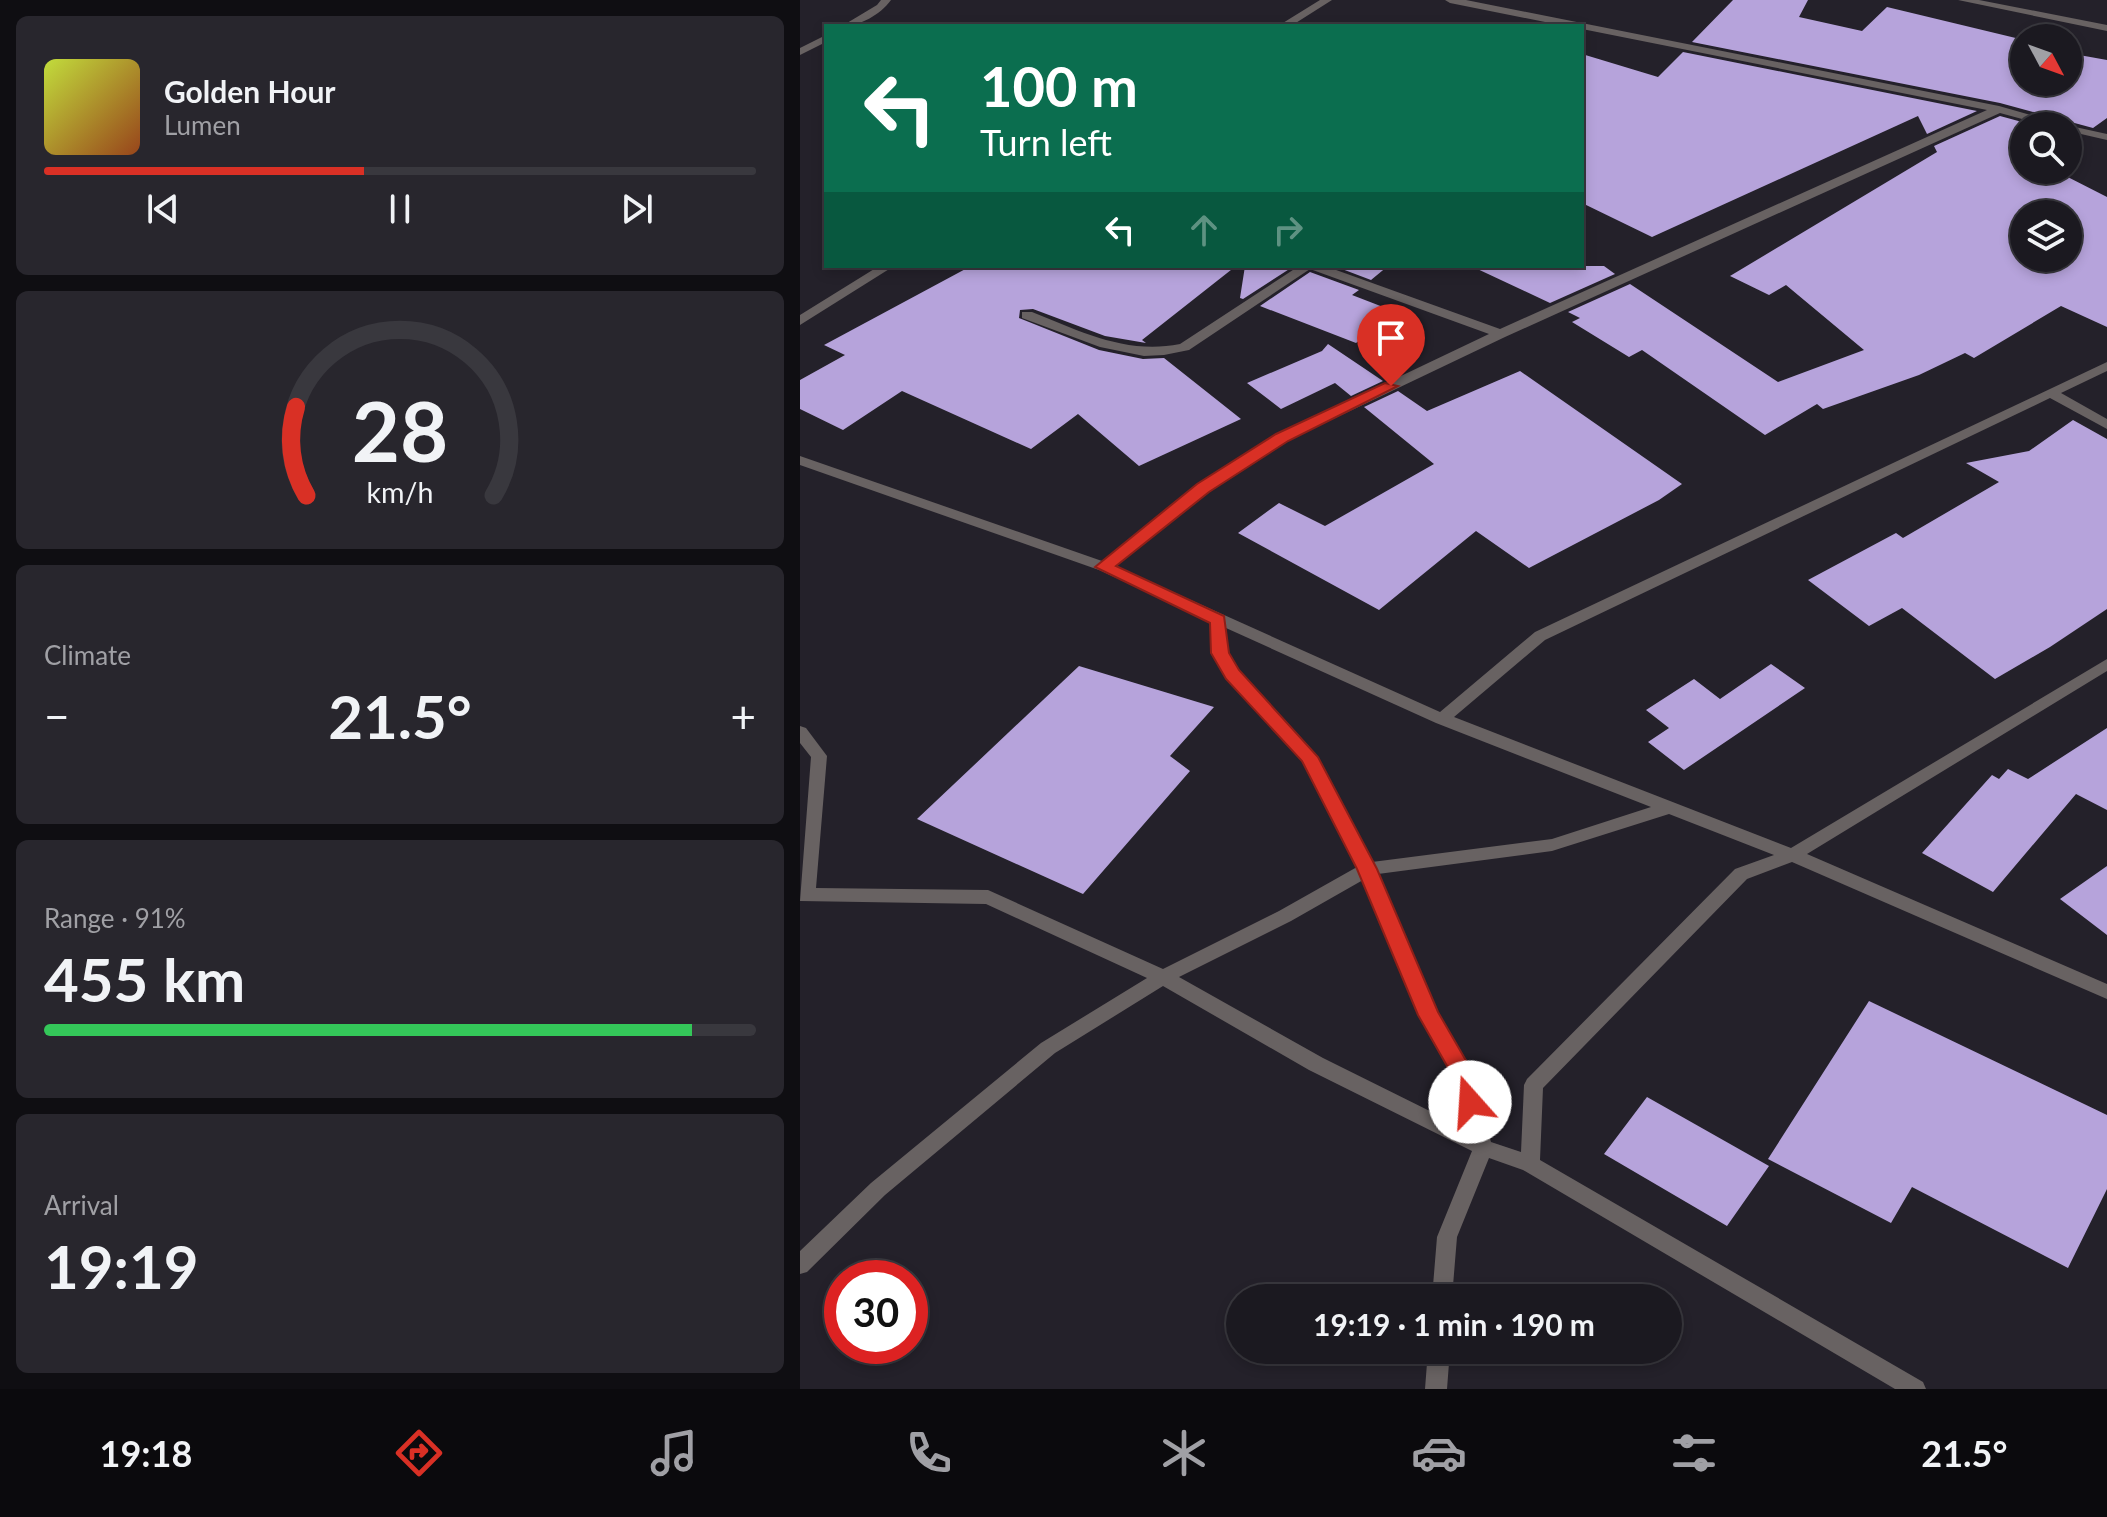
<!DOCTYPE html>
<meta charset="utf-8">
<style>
:root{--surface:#1b1920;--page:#28262d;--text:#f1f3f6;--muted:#a0a0a5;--line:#39383e;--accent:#d93025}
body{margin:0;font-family:Lato,sans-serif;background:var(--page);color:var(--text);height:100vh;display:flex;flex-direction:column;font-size:30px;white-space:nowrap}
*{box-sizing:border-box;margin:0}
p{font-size:26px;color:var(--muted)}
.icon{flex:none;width:44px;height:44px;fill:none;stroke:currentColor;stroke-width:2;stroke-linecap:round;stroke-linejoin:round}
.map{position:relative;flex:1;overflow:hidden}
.sheet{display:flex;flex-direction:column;gap:16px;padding:16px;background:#0f0e12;width:800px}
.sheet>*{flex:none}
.top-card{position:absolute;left:24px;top:24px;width:760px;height:244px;border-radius:0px;box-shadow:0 4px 12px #0003,0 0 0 2px var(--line);background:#0b6e4f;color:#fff;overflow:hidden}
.needle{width:52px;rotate:131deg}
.tools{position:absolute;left:1210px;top:24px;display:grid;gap:16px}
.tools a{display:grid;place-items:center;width:72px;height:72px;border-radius:50%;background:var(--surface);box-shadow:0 4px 12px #0003,0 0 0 2px var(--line);font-size:40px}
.speed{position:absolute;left:24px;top:1260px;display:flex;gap:16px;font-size:40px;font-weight:700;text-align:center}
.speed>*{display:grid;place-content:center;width:104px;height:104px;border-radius:50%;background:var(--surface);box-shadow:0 4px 12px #0003,0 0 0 2px var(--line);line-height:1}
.speed .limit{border:12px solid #d22;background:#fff;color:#111}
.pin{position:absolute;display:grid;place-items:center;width:68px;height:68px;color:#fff;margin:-82px -34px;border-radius:50% 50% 50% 0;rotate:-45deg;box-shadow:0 0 8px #0007}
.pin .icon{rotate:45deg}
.me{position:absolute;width:88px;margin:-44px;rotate:341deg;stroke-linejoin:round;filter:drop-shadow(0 0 6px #0008)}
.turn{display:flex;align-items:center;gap:28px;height:168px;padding:0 24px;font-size:36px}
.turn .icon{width:104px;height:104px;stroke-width:2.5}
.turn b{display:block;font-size:56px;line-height:68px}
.lanes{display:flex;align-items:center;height:76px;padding:0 24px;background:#0003;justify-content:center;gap:40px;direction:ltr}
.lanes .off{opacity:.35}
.big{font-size:60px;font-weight:700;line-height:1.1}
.sheet .card{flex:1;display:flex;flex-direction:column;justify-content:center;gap:12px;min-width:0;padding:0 28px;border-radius:12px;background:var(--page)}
.sheet .dial{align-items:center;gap:0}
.dial svg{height:208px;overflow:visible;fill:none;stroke:var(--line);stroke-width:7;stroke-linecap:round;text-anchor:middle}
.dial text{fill:var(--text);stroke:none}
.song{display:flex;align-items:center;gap:24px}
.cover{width:96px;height:96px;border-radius:12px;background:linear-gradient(135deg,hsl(70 70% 55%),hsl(20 70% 35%))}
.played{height:8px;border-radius:4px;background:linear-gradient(90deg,var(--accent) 45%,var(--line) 45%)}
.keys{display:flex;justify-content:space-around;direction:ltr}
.heat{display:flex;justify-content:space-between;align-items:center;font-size:44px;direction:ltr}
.charge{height:12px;border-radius:6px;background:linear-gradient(90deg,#34c759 91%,var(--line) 0)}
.trip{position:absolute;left:426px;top:1284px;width:456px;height:80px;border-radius:40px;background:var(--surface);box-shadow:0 4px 12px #0003,0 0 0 2px var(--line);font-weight:700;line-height:80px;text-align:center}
.menu{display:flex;height:128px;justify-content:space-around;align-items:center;background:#0b0a0d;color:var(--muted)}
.menu .icon{width:56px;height:56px}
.menu .current{color:var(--accent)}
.menu b{font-size:36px;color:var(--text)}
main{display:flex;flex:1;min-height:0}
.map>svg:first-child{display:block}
.building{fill:#b6a3db;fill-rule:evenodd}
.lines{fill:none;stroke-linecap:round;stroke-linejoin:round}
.street{fill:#686262;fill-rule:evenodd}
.route{fill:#d93025;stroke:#8d1f18;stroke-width:2}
</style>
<main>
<section class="sheet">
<div class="card">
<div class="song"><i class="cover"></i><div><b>Golden Hour</b><p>Lumen</p></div></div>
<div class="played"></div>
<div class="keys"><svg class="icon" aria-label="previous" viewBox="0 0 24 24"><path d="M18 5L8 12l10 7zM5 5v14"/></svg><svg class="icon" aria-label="pause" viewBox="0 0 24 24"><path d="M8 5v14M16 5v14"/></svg><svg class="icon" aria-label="next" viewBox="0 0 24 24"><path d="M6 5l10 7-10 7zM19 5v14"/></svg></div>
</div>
<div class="card dial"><svg viewBox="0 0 100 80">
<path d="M14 69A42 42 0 1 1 86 69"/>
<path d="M14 69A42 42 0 0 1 10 35" stroke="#d93025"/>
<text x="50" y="56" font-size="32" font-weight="700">28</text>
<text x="50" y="72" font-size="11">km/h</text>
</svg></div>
<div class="card"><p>Climate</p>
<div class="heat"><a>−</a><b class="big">21.5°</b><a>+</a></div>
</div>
<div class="card"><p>Range · 91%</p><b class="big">455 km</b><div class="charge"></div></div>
<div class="card"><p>Arrival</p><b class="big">19:19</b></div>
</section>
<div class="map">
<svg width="1307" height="1389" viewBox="0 0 1307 1389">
<rect width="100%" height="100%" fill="#24212a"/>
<path class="building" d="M933,0H1008L999,17L1062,31L1087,7L1224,40V82H1268V53L1307,60V118L1293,128L1200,103L892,42Z
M883,52L1177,111L1127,134L1118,116L852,237L782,203V54L858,77Z
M1200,116L1237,126H1224V170H1254L1307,197V327L1261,306L1174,358L1165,353L1119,375L1023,409L1017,404L965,435L842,350L829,357L772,322L780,318L768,312L830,284L978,382L1064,350L986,285L969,295L930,276L1137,152L1134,146ZM1224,214H1268V258H1224Z
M171,266H436L342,340L346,343L305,336L233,309L220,310L219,318L299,350L343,359L364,358L441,419L339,466L278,414L231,449L102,391L43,430L0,409V380L45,355L24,345Z
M445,266H494L443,299L440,298Z
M534,266H588L571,280Z
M671,266H804L815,274L750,303Z
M510,272L559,290L552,295L596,312L556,343L460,306Z
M528,344L583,381L551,396L535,383L481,409L447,383L522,351Z
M720,371L882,484L859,500L729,568L676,531L579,610L438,533L479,503L525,526L634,464L564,407L598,391L627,411Z
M1273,420L1307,439V609L1250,647L1195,679L1102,608L1069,626L1008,580L1096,533L1103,538L1199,482L1166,463L1229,451Z
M971,664L1005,688L884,770L848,742L869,728L846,710L894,679L920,699Z
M279,666L414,707L370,756L390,771L283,894L117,819Z
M1307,728V810L1276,794L1193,892L1122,853L1192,775L1199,779L1208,769L1228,779Z
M1307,866V935L1260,899Z
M1069,1001L1307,1115V1189L1268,1268L1112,1187L1091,1223L968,1159Z
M847,1097L969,1166L927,1226L804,1154Z"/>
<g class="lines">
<path class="street" d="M81,0H91C80,15 60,26 42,26L77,5Z
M520,0H532L491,26H478Z
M645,0H666L1199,106L1266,125L1307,134V140L1268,131V126H1248L1200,113L705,337L487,441L408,491L315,566L640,712L735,632L1307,362V371L1261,393L1307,419V429L1250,398L745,640L654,717L991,848L1307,659V671L1007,854L1307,984V999L992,862L947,879L743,1088L740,1160L1123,1382L1126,1389H1095L723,1170L689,1158L657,1237L652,1298H632L637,1237L672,1151L509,1070L363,986L255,1053L85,1195L7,1272L0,1274V1251L71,1183L241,1043L347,978L186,904L0,901L11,757L0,743V726L6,728L27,756L16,888L188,890L363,969L479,911L557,867L503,761L427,678L412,653L410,621L299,570L0,465V456L302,561L398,485L477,435L689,334L510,269L389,350L364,355L344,356L300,347L222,318V312H232C280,331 326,355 380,344L499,266H525L700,329L1187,110L782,29V26H765L650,3ZM426,628L636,723L851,807L752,839L572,862L515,753L439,670L428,653ZM869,814L974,855L935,869L727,1079L724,1085L721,1152L691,1142L671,1071L637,1013L578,874L752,851ZM563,880L620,1015L652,1072L668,1130L523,1058L379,977L491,921Z
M1158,0H1179L1307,25V31Z
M26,35V42L0,55V48Z
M79,266H94L0,325V315Z
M628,1350H650L647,1389H625Z"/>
</g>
<path class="route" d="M585,383L598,386L488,441L409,492L316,566L424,616L429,653L439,670L518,757L577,869L638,1012L672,1071L681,1102L678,1109H662L651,1073L618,1015L557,869L502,761L426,679L411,653L410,623L295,567L397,484L476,434Z"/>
</svg>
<div class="tools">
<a><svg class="needle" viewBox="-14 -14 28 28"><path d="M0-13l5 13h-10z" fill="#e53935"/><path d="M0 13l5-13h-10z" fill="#a0a0a5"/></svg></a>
<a><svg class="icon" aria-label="search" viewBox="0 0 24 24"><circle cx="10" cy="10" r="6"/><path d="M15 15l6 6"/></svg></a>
<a><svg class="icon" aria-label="layers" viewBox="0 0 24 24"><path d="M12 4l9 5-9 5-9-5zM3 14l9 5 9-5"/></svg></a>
</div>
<div class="speed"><div class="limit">30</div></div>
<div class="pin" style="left:591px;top:386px;background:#d93025"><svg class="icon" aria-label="arrive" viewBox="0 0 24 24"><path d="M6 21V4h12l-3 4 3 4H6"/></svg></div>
<svg class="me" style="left:670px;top:1102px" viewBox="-20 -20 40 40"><circle r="19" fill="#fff"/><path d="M0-13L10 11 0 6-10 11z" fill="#d93025"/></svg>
<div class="trip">19:19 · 1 min · 190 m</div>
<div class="top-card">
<div class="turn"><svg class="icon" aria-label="left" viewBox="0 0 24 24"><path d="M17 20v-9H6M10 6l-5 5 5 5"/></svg><div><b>100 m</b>Turn left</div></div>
<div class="lanes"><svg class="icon" aria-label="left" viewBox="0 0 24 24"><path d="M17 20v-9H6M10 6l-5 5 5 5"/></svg><svg class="icon off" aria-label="ahead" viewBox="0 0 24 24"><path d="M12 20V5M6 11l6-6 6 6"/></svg><svg class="icon off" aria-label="right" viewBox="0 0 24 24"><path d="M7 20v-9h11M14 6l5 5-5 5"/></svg></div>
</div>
</div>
</main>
<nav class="menu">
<b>19:18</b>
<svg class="icon current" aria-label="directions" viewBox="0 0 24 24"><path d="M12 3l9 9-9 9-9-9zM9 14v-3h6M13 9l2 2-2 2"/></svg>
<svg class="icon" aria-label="music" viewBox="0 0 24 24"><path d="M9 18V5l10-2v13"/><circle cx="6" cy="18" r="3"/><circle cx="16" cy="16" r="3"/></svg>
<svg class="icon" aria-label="phone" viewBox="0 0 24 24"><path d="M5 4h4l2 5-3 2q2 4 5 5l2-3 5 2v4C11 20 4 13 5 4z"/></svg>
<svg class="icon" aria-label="climate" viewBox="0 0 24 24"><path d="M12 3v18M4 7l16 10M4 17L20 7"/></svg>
<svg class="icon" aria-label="car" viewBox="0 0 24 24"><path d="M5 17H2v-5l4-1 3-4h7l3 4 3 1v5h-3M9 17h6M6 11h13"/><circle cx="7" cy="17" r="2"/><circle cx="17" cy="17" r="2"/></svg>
<svg class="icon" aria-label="filters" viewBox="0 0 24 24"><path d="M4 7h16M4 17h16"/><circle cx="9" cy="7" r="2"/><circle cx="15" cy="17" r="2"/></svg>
<b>21.5°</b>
</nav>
